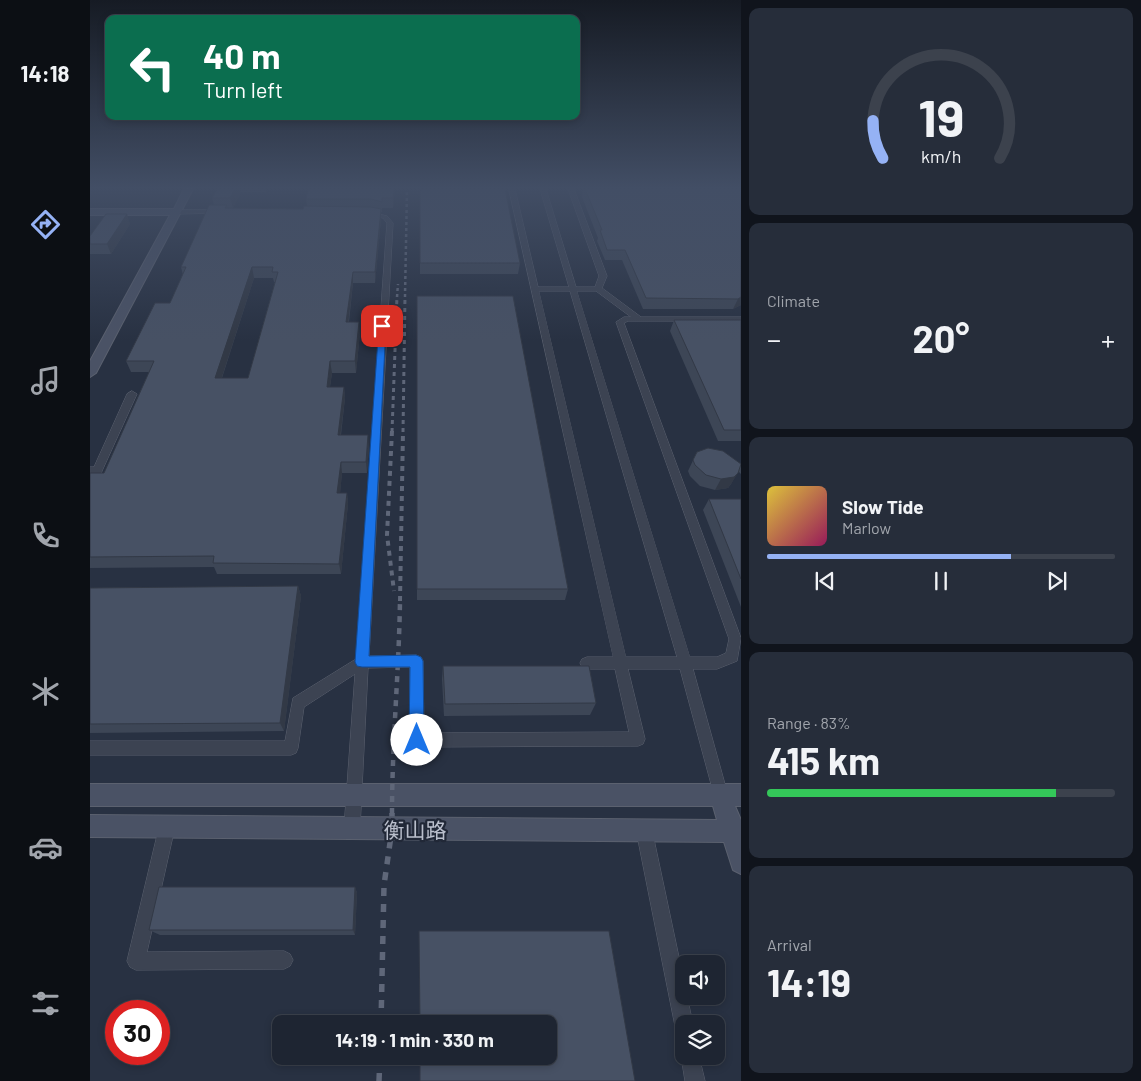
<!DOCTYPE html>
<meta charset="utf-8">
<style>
:root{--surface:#1e2532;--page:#262d3a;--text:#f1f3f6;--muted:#a1a5ac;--line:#3c424d;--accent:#95b2f5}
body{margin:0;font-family:Barlow,"Noto Sans SC",sans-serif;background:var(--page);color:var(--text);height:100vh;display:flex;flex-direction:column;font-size:19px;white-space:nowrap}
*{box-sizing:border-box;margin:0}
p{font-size:16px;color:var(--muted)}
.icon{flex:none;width:28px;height:28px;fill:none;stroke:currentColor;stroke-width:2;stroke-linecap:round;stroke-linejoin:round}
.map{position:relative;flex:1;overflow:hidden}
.details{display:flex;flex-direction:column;gap:8px;padding:8px;background:#10141c;width:400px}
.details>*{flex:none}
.guide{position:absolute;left:15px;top:15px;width:475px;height:105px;border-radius:10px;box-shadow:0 2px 8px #0003,0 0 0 1px var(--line);background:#0b6e4f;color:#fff;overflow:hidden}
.buttons{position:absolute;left:585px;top:955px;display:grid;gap:10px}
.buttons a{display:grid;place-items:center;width:50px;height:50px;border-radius:10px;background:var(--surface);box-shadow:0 2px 8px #0003,0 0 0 1px var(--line);font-size:25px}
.speed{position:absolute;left:15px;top:1000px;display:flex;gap:10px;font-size:25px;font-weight:700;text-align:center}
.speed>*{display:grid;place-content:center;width:65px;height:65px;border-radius:50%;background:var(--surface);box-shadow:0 2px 8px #0003,0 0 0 1px var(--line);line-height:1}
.speed .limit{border:8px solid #d22;background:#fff;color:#111}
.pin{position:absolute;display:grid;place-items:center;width:42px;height:42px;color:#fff;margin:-21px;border-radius:10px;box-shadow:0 2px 8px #0006}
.me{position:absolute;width:55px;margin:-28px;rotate:0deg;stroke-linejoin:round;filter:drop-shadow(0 0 4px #0008)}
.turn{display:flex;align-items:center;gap:18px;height:105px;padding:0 15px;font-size:22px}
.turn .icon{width:65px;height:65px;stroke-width:2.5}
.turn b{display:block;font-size:35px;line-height:42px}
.big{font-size:38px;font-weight:700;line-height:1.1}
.details .widget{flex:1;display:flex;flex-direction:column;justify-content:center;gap:8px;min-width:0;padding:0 18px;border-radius:10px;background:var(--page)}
.details .dial{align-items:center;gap:0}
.dial svg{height:130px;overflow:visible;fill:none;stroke:var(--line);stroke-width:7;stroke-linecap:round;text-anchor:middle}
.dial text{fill:var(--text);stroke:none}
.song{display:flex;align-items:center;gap:15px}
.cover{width:60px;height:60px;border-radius:8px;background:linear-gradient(135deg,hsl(50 70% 55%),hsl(330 70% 35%))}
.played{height:5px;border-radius:2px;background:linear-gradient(90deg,var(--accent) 70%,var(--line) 70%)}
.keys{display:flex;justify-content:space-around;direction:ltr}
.heat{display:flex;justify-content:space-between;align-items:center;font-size:28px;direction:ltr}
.charge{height:8px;border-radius:4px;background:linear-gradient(90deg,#34c759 83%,var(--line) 0)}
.trip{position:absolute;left:182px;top:1015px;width:285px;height:50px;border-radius:10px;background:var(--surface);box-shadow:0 2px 8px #0003,0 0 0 1px var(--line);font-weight:700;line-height:50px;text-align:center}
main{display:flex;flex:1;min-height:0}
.tab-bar{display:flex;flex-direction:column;width:90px;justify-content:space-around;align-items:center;background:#0c0f14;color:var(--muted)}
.tab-bar .icon{width:35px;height:35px}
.tab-bar .on{color:var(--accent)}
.tab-bar b{font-size:22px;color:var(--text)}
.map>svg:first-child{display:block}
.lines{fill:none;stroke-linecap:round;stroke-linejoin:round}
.street-casing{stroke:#5b616f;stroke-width:1}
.secondary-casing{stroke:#5b616f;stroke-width:2}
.street{fill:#3c4352;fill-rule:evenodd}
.secondary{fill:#4a5265;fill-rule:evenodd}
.rail-far4{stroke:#5f6779;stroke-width:2.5;stroke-dasharray:3 3;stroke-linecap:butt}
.rail-far3{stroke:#5f6779;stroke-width:3;stroke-dasharray:4 4;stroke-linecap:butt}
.rail-far2{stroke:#5f6779;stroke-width:4;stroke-dasharray:5 5;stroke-linecap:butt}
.rail-far1{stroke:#5f6779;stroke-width:4.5;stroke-dasharray:6 6;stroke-linecap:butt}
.rail{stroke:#5f6779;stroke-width:5.5;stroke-dasharray:8 8;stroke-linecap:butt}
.wall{fill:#3d4656;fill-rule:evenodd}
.shaded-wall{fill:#323946}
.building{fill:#475164;stroke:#323946;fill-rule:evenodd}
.route{fill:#1a73e8;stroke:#114b97}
.labels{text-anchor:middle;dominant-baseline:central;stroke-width:4.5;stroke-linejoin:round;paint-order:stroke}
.near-street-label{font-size:21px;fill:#babfcc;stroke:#212837}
</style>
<main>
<nav class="tab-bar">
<b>14:18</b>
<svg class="icon on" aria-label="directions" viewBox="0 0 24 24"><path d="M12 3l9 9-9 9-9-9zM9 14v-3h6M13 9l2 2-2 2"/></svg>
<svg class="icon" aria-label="music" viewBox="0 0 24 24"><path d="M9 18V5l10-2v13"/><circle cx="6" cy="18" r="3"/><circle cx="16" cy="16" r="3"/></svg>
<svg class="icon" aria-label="phone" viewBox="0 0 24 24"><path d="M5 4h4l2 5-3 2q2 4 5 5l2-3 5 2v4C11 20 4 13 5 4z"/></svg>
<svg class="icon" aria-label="climate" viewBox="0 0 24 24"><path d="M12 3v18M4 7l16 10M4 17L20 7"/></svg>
<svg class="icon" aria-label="car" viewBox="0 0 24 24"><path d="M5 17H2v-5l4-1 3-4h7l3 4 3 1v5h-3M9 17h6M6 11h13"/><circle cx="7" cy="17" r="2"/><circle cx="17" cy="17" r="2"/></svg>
<svg class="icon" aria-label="filters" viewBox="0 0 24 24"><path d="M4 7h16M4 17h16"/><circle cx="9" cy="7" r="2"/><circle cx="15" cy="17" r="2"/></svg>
</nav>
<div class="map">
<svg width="651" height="1081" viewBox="0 0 651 1081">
<rect width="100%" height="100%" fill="#283142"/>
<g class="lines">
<defs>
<path id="street" d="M419,189H425L448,287H479L450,189H456L486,287H505L509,276L478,189H484L517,276L512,288L551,317H651V321H538L534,323L651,638L647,661L627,669H603L638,795L636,800L631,802L626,800L624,795L590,669H538L555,739L553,744L548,746L327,747L322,745L320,740V667L278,668L270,828L267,833L262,836L257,833L254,828L265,674L214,707L208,748L206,753L201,755H0V741H195L203,698L266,659L297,223L293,218L274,214V212L276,211L297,216L303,223L279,656L326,655L331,657L333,661L334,733L539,732L525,669H497L492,667L490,663L492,659L497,657H523ZM449,291H480L587,657H536ZM487,291H506L541,317H534L526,322L639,639L636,653L627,657H600Z
M130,210L132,211V213L87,214L84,212L87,210Z
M42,391L47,394L12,471L11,474L0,475V467H4L37,394Z
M77,819L82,822L85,827L57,952L194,951L200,954L203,960L200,966L194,969L46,970L40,967L37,961L69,827L72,822Z
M554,822L559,825L562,830L594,981V996H597L603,1024H594V1035L588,1032L585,1026L546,830L549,825Z
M593,1049L594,1056H609L615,1081H595L591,1056Z"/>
<path id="secondary" d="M94,189H103L6,373L0,377V361L80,215H0V209H84Z
M0,784H651V806H645L651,820V874L643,870L634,842L0,837V815L627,820L623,806H0Z"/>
</defs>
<use href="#street" class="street-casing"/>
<use href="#secondary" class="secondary-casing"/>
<use href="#street" class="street"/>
<use href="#secondary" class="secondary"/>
<path class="rail-far4" d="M307,297L308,284
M315,297L317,189"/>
<path class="rail-far3" d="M302,432L307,296
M313,432L315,296"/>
<path class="rail-far2" d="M302,431L297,535L304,591
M310,601L313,431"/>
<path class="rail-far1" d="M302,814C302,743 309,671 310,600"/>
<path class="rail" d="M291,1024L294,885L302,829V813
M289,1081L290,1056"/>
</g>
<path class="wall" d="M127,189H177L176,192H151L143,208L213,209L217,206L216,199L218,189H305L303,208H292V212H291V219L285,283H263L259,322L270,333L266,373H242L240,387H254L255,398L251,435L279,446L277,473H252L250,493H257L258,504L251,574H127L124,567L0,568V473H14L59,372H41L36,361L80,303L93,275L91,267L124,205L122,198ZM164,278H183L184,282H185L158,378H132Z
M330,189L430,263L428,274H330Z
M493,189H651V305L643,309H553L532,260H515L507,241L508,238L492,197Z
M40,224L21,254H0V236Z
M327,296L478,589L475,600H327Z
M584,320H651V441H628L580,331Z
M607,452L650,467L651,465V474L648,471L641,484L638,488L625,490L610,486L600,476L598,471Z
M619,499H651V607L613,510Z
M208,586L211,596L194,731L0,733V588Z
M353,666L506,703L500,715L354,716L352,679Z
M265,887L267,893L265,935H70L59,930Z"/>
<path class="shaded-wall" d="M145,189H150L151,192L143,208L140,198Z
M304,189H305L303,208V198Z
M291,209V219L285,283V272Z
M37,214L40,224L21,254L17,244Z
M162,267L164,278L128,389L125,378Z
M263,272V283L257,333L256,322Z
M651,297V305L643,309L648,299Z
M269,322L270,333L266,373L265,361Z
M240,361L242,373L238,398L237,387Z
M254,387L255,398L249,446L248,435Z
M278,435L279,446L277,473L276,462Z
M251,462L252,473L249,504L247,493Z
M648,473L641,484L638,488L625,490L631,479Z
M257,493L258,504L251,574L249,564Z
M208,586L211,596L194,731L190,723Z
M265,887L267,893L265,935L263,930Z"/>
<path class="building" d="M127,189H145L140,198H122Z
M218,189H304L303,198H292V202L281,199H216Z
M330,189H415L430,263H330Z
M495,189H651V297L648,299L556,298L535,250H517L510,230H512Z
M119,205H137L135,208L213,209L214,206L281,207L291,209L285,272H263L256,322H269L265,361H240L237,387H254L248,435H278L276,462H251L247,493H257L249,564L123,563L124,556L0,557V473H14L64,361H36L65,303H80L96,267H91ZM162,267H183L182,272H188L158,378H125Z
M16,214H37L17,244H0V236Z
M327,296H423L478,589H327Z
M584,320H651V430H634Z
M618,448L633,451L651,464L648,473L644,477L631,479L616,475L605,465L603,460L607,452Z
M619,499H651V579Z
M208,586L190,723L0,724V588Z
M353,666H499L506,703L355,704Z
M69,887H265L263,930H59Z
M329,931H519L545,1081H330V1056H459V1024H330Z"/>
<linearGradient id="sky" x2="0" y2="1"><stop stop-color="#161b24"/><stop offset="0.55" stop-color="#424e65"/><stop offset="1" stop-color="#424e65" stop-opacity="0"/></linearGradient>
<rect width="651" height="341" fill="url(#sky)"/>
<path class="route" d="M289,325L296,326L279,656L326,655L331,657L333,661L334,740L332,745L327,747L322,745L319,740L320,667H272L267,666L265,662Z"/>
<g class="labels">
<g class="near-street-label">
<text x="325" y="829">衡山路</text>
</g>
</g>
</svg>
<div class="buttons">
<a><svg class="icon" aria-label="sound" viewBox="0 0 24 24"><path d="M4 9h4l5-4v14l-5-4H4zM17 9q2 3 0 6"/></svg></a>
<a><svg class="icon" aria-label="layers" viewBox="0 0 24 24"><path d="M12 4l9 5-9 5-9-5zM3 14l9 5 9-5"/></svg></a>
</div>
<div class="speed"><div class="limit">30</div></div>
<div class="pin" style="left:292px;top:326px;background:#d93025"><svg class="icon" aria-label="arrive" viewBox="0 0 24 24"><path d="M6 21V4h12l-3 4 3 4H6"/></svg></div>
<svg class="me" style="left:327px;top:740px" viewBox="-20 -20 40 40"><circle r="19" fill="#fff"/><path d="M0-13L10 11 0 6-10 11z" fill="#1a73e8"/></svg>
<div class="trip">14:19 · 1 min · 330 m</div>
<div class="guide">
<div class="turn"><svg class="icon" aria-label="left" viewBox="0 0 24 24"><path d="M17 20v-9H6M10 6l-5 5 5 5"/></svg><div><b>40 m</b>Turn left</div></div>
</div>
</div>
<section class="details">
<div class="widget dial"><svg viewBox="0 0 100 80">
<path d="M14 69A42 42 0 1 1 86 69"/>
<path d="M14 69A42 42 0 0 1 8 46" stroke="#95b2f5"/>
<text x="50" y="56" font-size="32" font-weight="700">19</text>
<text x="50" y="72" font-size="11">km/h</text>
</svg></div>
<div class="widget"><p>Climate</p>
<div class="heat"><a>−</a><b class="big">20°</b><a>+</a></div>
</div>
<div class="widget">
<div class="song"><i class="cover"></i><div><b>Slow Tide</b><p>Marlow</p></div></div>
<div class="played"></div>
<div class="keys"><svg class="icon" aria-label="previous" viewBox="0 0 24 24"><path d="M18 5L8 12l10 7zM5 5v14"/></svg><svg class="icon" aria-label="pause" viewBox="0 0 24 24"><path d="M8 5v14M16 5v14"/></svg><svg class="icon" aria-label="next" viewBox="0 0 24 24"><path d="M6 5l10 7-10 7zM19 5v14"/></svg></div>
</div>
<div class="widget"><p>Range · 83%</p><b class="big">415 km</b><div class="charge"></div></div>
<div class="widget"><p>Arrival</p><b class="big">14:19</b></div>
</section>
</main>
